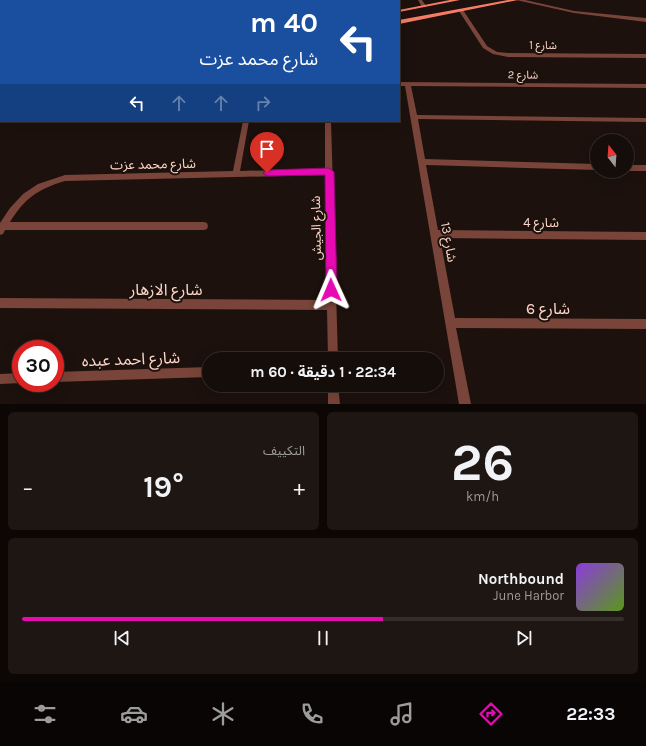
<!DOCTYPE html>
<html lang="ar">
<meta charset="utf-8">
<style>
:root{--surface:#150d09;--page:#1e1612;--text:#f1f3f6;--muted:#9d9c9c;--line:#342d2a;--accent:#e70ab3}
body{margin:0;font-family:Karla,"Noto Sans Arabic",sans-serif;background:var(--page);color:var(--text);direction:rtl;height:100vh;display:flex;flex-direction:column;font-size:15px;white-space:nowrap}
*{box-sizing:border-box;margin:0}
p{font-size:13px;color:var(--muted)}
.icon{flex:none;width:22px;height:22px;fill:none;stroke:currentColor;stroke-width:2;stroke-linecap:round;stroke-linejoin:round}
.map{position:relative;height:404px;overflow:hidden;direction:ltr}
.drawer{display:flex;flex-direction:column;gap:8px;padding:8px;background:#0c0705;flex:1}
.drawer>*{flex:none}
.top-card{position:absolute;left:0px;top:0px;width:400px;height:122px;box-shadow:0 4px 16px #0002,0 0 0 1px var(--line);direction:rtl;background:#1a4fa0;color:#fff;overflow:hidden}
.needle{width:26px;rotate:343deg}
.buttons{position:absolute;left:590px;top:134px;display:grid;gap:8px}
.buttons a{display:grid;place-items:center;width:44px;height:44px;border-radius:50%;background:var(--surface);box-shadow:0 4px 16px #0002,0 0 0 1px var(--line);font-size:20px}
.speed{position:absolute;left:12px;top:340px;display:flex;gap:8px;font-size:20px;font-weight:700;text-align:center}
.speed>*{display:grid;place-content:center;width:52px;height:52px;border-radius:50%;background:var(--surface);box-shadow:0 4px 16px #0002,0 0 0 1px var(--line);line-height:1}
.speed .limit{border:6px solid #d22;background:#fff;color:#111}
.pin{position:absolute;display:grid;place-items:center;width:34px;height:34px;color:#fff;margin:-41px -17px;border-radius:50% 50% 50% 0;rotate:-45deg;box-shadow:0 0 4px #0007}
.pin .icon{rotate:45deg}
.me{position:absolute;width:44px;margin:-22px;rotate:359deg;stroke-linejoin:round;filter:drop-shadow(0 0 3px #0008)}
.turn{display:flex;align-items:center;gap:14px;height:84px;padding:0 16px;font-size:18px}
.turn .icon{width:52px;height:52px;stroke-width:2.5}
.turn b{display:block;font-size:28px;line-height:34px}
.lanes{display:flex;align-items:center;height:38px;padding:0 16px;background:#0003;justify-content:center;gap:20px;direction:ltr}
.lanes .off{opacity:.35}
.big{font-size:30px;font-weight:700;line-height:1.1}
.drawer .card{flex:1;display:flex;flex-direction:column;justify-content:center;gap:6px;min-width:0;padding:0 14px;border-radius:6px;background:var(--page)}
.drawer .dial{align-items:center;gap:0}
.dial b{font-size:52px;line-height:1}
.song{display:flex;align-items:center;gap:12px}
.cover{width:48px;height:48px;border-radius:6px;background:linear-gradient(135deg,hsl(270 70% 55%),hsl(90 70% 35%))}
.played{height:4px;border-radius:2px;background:linear-gradient(90deg,var(--accent) 60%,var(--line) 60%)}
.keys{display:flex;justify-content:space-around;direction:ltr}
.heat{display:flex;justify-content:space-between;align-items:center;font-size:22px;direction:ltr}
.drawer .tiles{flex:1;display:grid;gap:8px;grid-template-columns:1fr 1fr}
.card:last-child{grid-column:span 2}
.trip{position:absolute;left:202px;top:352px;width:242px;height:40px;border-radius:20px;background:var(--surface);box-shadow:0 4px 16px #0002,0 0 0 1px var(--line);font-weight:700;line-height:40px;text-align:center;direction:rtl}
.tabs{display:flex;height:64px;justify-content:space-around;align-items:center;background:#080504;color:var(--muted)}
.tabs .icon{width:28px;height:28px}
.tabs .on{color:var(--accent)}
.tabs b{font-size:18px;color:var(--text)}
.map>svg:first-child{display:block}
.lines{fill:none;stroke-linecap:round;stroke-linejoin:round}
.street{fill:#794439;fill-rule:evenodd}
.secondary{fill:#f87c65;fill-rule:evenodd}
.route{fill:#e70ab3;stroke:#960674}
.labels{text-anchor:middle;dominant-baseline:central;stroke-width:4;stroke-linejoin:round;paint-order:stroke}
.far-street-label{font-size:11px;fill:#fdd6c9;stroke:#1c110c}
.street-label{font-size:13px;fill:#fdd6c9;stroke:#1c110c}
.near-street-label{font-size:16px;fill:#fdd6c9;stroke:#1c110c}
</style>
<div class="map">
<svg width="646" height="404" viewBox="0 0 646 404">
<rect width="100%" height="100%" fill="#1c110c"/>
<g class="lines">
<path class="street" d="M166,0H170V1H166Z
M283,0H287V1H283Z
M418,0H422L426,6V7H422Z
M516,0H525L574,11L646,18V22L574,13Z
M459,10H463L487,46L497,52L508,53L646,54V58L508,57L493,54L483,48L459,11Z
M0,11H1V13H0Z
M1,45V49L0,50V46Z
M399,82L646,84V88L411,86L417,115L646,118V122L418,119L425,159L597,164V170L426,165L438,230L646,232V240L440,238L455,318L646,319V329L456,328L471,404H459L405,86H399Z
M243,121H249L240,171L325,169V121H331L338,359H328L327,310L0,308V298L327,300L325,175L65,181C38,189 25,198 10,222H204L207,223L208,226L207,229L204,230H5L3,234L0,235V223L10,208L23,194L38,184L65,175L233,171Z
M627,165H646V171H627Z
M209,367V377L55,382V372Z
M21,373L22,383L0,384V374Z
M328,385H338L340,404H328Z"/>
<path class="secondary" d="M450,0H460L399,12V10Z
M508,0H518L399,24V20Z
M0,81H1L0,86Z
M0,94H1L0,99Z"/>
</g>
<path class="route" d="M329,168L334,172L337,290L335,294L331,295L328,294L326,290L325,175L267,176L263,173L267,170Z"/>
<g class="labels">
<g class="far-street-label">
<text x="543" y="45">شارع 1</text>
<text transform="translate(523 75) rotate(1)">شارع 2</text>
</g>
<g class="street-label">
<text transform="translate(153 164) rotate(-1)">شارع محمد عزت</text>
<text x="541" y="222">شارع 4</text>
<text transform="translate(316 228) rotate(-91)">شارع الجيش</text>
<text transform="translate(449 242) rotate(80)">شارع 13</text>
</g>
<g class="near-street-label">
<text x="166" y="289">شارع الازهار</text>
<text x="548" y="308">شارع 6</text>
<text transform="translate(131 359) rotate(-2)">شارع احمد عبده</text>
</g>
</g>
</svg>
<div class="buttons">
<a><svg class="needle" viewBox="-14 -14 28 28"><path d="M0-13l5 13h-10z" fill="#e53935"/><path d="M0 13l5-13h-10z" fill="#9d9c9c"/></svg></a>
</div>
<div class="speed"><div class="limit">30</div></div>
<div class="pin" style="left:267px;top:173px;background:#d93025"><svg class="icon" aria-label="arrive" viewBox="0 0 24 24"><path d="M6 21V4h12l-3 4 3 4H6"/></svg></div>
<svg class="me" style="left:331px;top:290px" viewBox="-20 -20 40 40"><path d="M0-17L14 15 0 8-14 15z" fill="#e70ab3" stroke="#fff" stroke-width="4"/></svg>
<div class="trip">22:34 · 1 دقيقة · 60 m</div>
<div class="top-card">
<div class="turn"><svg class="icon" aria-label="left" viewBox="0 0 24 24"><path d="M17 20v-9H6M10 6l-5 5 5 5"/></svg><div><b>40 m</b>شارع محمد عزت</div></div>
<div class="lanes"><svg class="icon" aria-label="left" viewBox="0 0 24 24"><path d="M17 20v-9H6M10 6l-5 5 5 5"/></svg><svg class="icon off" aria-label="ahead" viewBox="0 0 24 24"><path d="M12 20V5M6 11l6-6 6 6"/></svg><svg class="icon off" aria-label="ahead" viewBox="0 0 24 24"><path d="M12 20V5M6 11l6-6 6 6"/></svg><svg class="icon off" aria-label="right" viewBox="0 0 24 24"><path d="M7 20v-9h11M14 6l5 5-5 5"/></svg></div>
</div>
</div>
<section class="drawer">
<div class="tiles">
<div class="card dial"><b>26</b><p>km/h</p></div>
<div class="card"><p>التكييف</p>
<div class="heat"><a>−</a><b class="big">19°</b><a>+</a></div>
</div>
<div class="card">
<div class="song"><i class="cover"></i><div><b>Northbound</b><p>June Harbor</p></div></div>
<div class="played"></div>
<div class="keys"><svg class="icon" aria-label="previous" viewBox="0 0 24 24"><path d="M18 5L8 12l10 7zM5 5v14"/></svg><svg class="icon" aria-label="pause" viewBox="0 0 24 24"><path d="M8 5v14M16 5v14"/></svg><svg class="icon" aria-label="next" viewBox="0 0 24 24"><path d="M6 5l10 7-10 7zM19 5v14"/></svg></div>
</div>
</div>
</section>
<nav class="tabs">
<b>22:33</b>
<svg class="icon on" aria-label="directions" viewBox="0 0 24 24"><path d="M12 3l9 9-9 9-9-9zM9 14v-3h6M13 9l2 2-2 2"/></svg>
<svg class="icon" aria-label="music" viewBox="0 0 24 24"><path d="M9 18V5l10-2v13"/><circle cx="6" cy="18" r="3"/><circle cx="16" cy="16" r="3"/></svg>
<svg class="icon" aria-label="phone" viewBox="0 0 24 24"><path d="M5 4h4l2 5-3 2q2 4 5 5l2-3 5 2v4C11 20 4 13 5 4z"/></svg>
<svg class="icon" aria-label="climate" viewBox="0 0 24 24"><path d="M12 3v18M4 7l16 10M4 17L20 7"/></svg>
<svg class="icon" aria-label="car" viewBox="0 0 24 24"><path d="M5 17H2v-5l4-1 3-4h7l3 4 3 1v5h-3M9 17h6M6 11h13"/><circle cx="7" cy="17" r="2"/><circle cx="17" cy="17" r="2"/></svg>
<svg class="icon" aria-label="filters" viewBox="0 0 24 24"><path d="M4 7h16M4 17h16"/><circle cx="9" cy="7" r="2"/><circle cx="15" cy="17" r="2"/></svg>
</nav>
